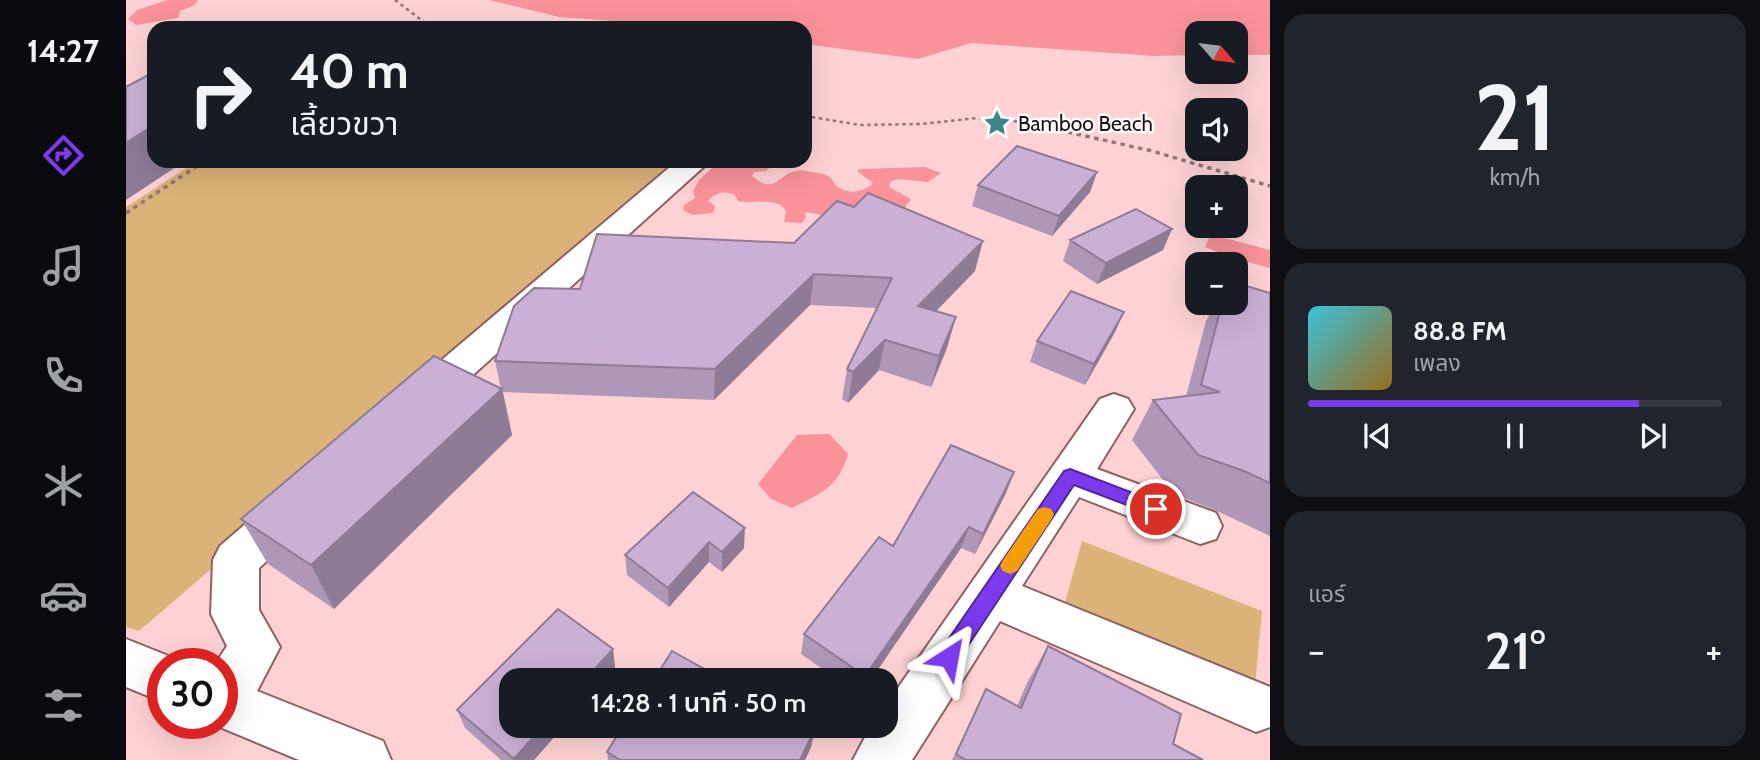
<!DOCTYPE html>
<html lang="th">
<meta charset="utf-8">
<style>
:root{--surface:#171b24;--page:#20242c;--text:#f1f3f6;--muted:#9ea1a6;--line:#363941;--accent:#7c3aed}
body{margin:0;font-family:Cabin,"Noto Sans Thai",sans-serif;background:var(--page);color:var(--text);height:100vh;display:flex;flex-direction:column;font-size:26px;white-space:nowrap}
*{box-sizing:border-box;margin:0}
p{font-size:23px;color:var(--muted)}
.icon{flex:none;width:38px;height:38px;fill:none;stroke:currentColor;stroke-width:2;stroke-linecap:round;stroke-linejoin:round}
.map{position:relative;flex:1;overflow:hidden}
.side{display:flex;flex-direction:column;gap:14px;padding:14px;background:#0d0f14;width:490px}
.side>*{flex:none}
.banner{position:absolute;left:21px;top:21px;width:665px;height:147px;border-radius:21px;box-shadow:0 7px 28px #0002;background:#171b24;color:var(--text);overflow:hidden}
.needle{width:46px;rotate:118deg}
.buttons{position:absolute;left:1059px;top:21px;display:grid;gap:14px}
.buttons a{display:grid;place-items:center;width:63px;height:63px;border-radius:14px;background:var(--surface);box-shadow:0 7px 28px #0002;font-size:35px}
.speed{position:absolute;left:21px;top:648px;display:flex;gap:14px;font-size:35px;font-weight:700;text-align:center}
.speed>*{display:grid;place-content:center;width:91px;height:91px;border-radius:50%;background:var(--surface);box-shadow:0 7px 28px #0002;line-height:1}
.speed .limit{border:10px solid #d22;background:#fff;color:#111}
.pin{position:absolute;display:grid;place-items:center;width:60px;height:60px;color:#fff;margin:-30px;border:4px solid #fff;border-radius:50%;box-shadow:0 2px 7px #0007}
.me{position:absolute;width:77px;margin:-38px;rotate:34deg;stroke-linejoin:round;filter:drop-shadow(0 0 5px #0008)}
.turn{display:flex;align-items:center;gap:24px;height:147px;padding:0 28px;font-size:32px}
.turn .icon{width:91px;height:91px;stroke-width:2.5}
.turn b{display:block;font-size:49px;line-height:60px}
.big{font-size:52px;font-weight:600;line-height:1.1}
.side .card{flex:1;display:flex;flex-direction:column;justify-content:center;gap:10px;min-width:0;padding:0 24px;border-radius:21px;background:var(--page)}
.side .dial{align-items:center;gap:0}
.dial b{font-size:91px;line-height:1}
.song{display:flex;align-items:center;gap:21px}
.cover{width:84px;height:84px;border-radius:10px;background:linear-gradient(135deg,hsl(190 70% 55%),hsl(40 70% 35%))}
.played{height:7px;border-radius:4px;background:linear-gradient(90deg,var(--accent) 80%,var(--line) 80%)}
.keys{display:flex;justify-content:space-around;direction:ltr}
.heat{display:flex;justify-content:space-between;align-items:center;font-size:38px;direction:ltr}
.trip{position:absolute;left:373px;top:668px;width:399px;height:70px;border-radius:21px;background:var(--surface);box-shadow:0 7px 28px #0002;font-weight:600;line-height:70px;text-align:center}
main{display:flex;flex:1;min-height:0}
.tabs{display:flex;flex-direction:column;width:126px;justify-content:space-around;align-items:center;background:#090b0e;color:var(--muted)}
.tabs .icon{width:49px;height:49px}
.tabs .on{color:var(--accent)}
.tabs b{font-size:32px;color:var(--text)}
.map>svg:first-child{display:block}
.green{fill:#dbb278}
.water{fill:#f99299}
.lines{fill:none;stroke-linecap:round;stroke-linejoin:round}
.minor-casing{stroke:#8f6163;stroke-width:4}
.path-far1{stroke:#957577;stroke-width:2.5;stroke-dasharray:3.5 3.5;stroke-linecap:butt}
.path{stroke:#957577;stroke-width:3.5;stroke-dasharray:4.5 4.5;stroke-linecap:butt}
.minor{fill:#fff;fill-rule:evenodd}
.wall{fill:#af97b8}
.shaded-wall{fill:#8e7b96}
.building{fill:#cbb0d6;stroke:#8e7b96;stroke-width:2}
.route{fill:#7c3aed;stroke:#51269a;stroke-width:2}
.slow{fill:#f59e0b}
.labels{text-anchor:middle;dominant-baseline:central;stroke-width:5;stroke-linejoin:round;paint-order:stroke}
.far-poi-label{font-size:21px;fill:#210f11;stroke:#fff;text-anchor:start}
</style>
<main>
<nav class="tabs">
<b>14:27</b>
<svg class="icon on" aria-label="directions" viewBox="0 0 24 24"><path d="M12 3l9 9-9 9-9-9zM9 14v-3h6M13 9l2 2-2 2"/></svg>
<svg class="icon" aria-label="music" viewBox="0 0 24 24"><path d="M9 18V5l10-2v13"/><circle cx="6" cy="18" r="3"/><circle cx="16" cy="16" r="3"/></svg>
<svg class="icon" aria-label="phone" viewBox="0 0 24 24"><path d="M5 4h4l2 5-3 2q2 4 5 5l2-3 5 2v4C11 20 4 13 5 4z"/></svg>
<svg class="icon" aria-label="climate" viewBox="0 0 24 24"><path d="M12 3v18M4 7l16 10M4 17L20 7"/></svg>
<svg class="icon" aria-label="car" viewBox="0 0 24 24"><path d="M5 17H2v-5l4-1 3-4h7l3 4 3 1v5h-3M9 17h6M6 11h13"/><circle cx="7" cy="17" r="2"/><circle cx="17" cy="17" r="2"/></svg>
<svg class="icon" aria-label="filters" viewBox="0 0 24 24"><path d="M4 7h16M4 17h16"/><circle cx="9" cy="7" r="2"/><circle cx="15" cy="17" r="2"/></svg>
</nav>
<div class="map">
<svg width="1144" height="760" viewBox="0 0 1144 760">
<rect width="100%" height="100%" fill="#fed2d4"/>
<path class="green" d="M71,161H560L13,631L0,627V207Z
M956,541L1136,611L1129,685L938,606Z"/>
<path class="water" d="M42,0H72L69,5L54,11L52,18L10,25L2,19L11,10Z
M363,0H1144V55H1110V33H1071V55L1029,56L845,43L792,59L679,44V28H585L433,17Z
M594,161H644L646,166L640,171L628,172L626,176C649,196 653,174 669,171C675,169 680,171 686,172C691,173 697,173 702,176C708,179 707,184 712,187C722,195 739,192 747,183L731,171L735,169L799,167L815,173L802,182L772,179L764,182L763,187L785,199L775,213L708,217L679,212L680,217L676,223L658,222L660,211L655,205C640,199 627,204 612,201L608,194C597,191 590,192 582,201L589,206L587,213L566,215L557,210L558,205L569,198L567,191L573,180Z
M1095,237L1144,250V268L1107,258L1079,247L1083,238Z
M703,434L722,454C712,488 695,493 666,508L645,499L632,484L671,435Z"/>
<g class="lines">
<defs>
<path id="minor" d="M551,161H584L307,411L293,415L279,411L273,401L279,391Z
M988,394L1002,399L1008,409L971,469L1090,513L1096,526L1090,539L1074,544L953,497L896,586L1144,687V727L1130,732L874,621L786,760H727L745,726H760V705L974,399Z
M168,491L184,496L190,509L184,522L133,568V610L154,647L131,691L257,741L265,760H173L84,723H96V663H90L101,646L85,614L87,560L94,546L152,496Z
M0,639L55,661L56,663H37V702L0,687Z"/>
</defs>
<use href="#minor" class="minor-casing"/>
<path class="path-far1" d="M269,0L298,22L321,28
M679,116L734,125L795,124L851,118L897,122L941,132"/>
<path class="path" d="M933,130L1026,151L1144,186
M0,213L79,161"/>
<use href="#minor" class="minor"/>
</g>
<path class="wall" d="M971,172L964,192L926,236L846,206L852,185Z
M471,234L849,271L810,311L821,348L805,387L753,370L722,403L716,399L721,369L751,308L684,305L588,400L377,392L386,435L208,609L142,564L115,519L375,389L369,361L454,289Z
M944,240L1037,250L971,284L937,261Z
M1144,293V537L1142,535L1091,511L1048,494L1006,440L1027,400L1060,396L1080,321L1090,303H1110Z
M989,332L959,385L904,362L911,341Z
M888,472L880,493L849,554L835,548L744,681H714L675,654L678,634L767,546Z
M567,492L618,548L596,572L583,562L543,607L501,575L499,555Z
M432,609L487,649L489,668L478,681H385V726H438L408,760H375L339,728L331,710Z
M922,646L1047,744L1077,760H826L860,689L891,706L901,683Z
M689,729L685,747L679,760H482L481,752Z"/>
<path class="shaded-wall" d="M28,125V161H59L0,200V143Z
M971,172L964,192L926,236L933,216Z
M1046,229L1037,250L971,284L980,263Z
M857,241L849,271L785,337L792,306Z
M688,274L684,305L588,400L589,369Z
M998,312L989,332L959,385L968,364Z
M830,317L821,348L805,387L813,356Z
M759,340L753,370L722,403L727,372Z
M376,389L386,435L208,609L185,565Z
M888,472L880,493L849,554L857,534Z
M843,527L835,548L744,681H738L739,676Z
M619,528L618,548L596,572V552Z
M583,542V562L543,607L542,588Z
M487,649L489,668L478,681H458Z
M417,726H438L408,760H388Z
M689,729L685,747L679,760H674Z"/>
<path class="building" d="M28,72V125L0,143V87Z
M891,146L971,172L933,216L852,185Z
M742,193L857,241L792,306L830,317L813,356L759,340L727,372L721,369L766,278L688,274L589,369L369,361L388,306L408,288L454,289L471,234L668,243L711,201L728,207Z
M1010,209L1046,229L980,263L944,240Z
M1110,283L1144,293V483L1118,471L1072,455L1027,400L1094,392L1075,385L1096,303H1110Z
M945,291L998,312L968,364L911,341Z
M308,356L376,389L185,565L115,519Z
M825,445L888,472L857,534L843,527L739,676L678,634L753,537L767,546Z
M567,492L619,528L596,552L583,542L542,588L499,555Z
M432,609L487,649L458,681H385V726H417L388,759L331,710Z
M922,646L1055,714L1047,744L1077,760H840L830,754L860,689L895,708Z
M546,651L600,681H527Z
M497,726H684L689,729L674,760H494L481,752Z"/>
<path class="route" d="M944,469L1036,504L1039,509L1036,514L1030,516L948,485L830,664L823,667L815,664L812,657L815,650L938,471Z"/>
<path class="slow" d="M918,507L925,509L928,514L925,520L891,571L884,574L877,571L874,566L877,560L912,509Z"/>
<defs>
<symbol id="sight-bare" viewBox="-9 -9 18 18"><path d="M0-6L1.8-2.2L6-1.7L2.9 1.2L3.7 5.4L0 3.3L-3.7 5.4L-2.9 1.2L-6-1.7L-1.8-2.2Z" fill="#3d8586" stroke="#fff" stroke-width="2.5" paint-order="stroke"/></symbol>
</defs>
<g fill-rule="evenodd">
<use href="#sight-bare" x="852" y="104" width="38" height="38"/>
</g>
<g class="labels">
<g class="far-poi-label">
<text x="892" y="123">Bamboo Beach</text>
</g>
</g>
</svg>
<div class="buttons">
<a><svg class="needle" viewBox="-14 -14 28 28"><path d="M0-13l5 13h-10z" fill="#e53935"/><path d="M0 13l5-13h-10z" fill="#9ea1a6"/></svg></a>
<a><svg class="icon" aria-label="sound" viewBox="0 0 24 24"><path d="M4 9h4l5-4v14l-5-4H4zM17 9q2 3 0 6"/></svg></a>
<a>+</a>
<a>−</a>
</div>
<div class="speed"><div class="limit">30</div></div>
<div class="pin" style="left:1030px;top:509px;background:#d93025"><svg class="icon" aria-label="arrive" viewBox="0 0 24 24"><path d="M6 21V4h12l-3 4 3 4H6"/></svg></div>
<svg class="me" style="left:823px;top:657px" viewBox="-20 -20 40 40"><path d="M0-17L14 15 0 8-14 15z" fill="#7c3aed" stroke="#fff" stroke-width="4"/></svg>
<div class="trip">14:28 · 1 นาที · 50 m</div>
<div class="banner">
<div class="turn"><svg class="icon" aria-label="right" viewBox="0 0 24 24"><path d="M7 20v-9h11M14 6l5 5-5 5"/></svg><div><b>40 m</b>เลี้ยวขวา</div></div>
</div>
</div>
<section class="side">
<div class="card dial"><b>21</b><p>km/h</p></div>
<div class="card">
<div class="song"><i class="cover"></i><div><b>88.8 FM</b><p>เพลง</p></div></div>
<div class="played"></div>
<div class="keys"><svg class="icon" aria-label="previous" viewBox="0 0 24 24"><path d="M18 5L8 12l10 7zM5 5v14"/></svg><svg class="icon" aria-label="pause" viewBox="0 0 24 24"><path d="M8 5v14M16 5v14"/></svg><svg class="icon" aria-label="next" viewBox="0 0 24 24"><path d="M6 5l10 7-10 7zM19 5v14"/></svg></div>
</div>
<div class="card"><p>แอร์</p>
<div class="heat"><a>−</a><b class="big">21°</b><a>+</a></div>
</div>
</section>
</main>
